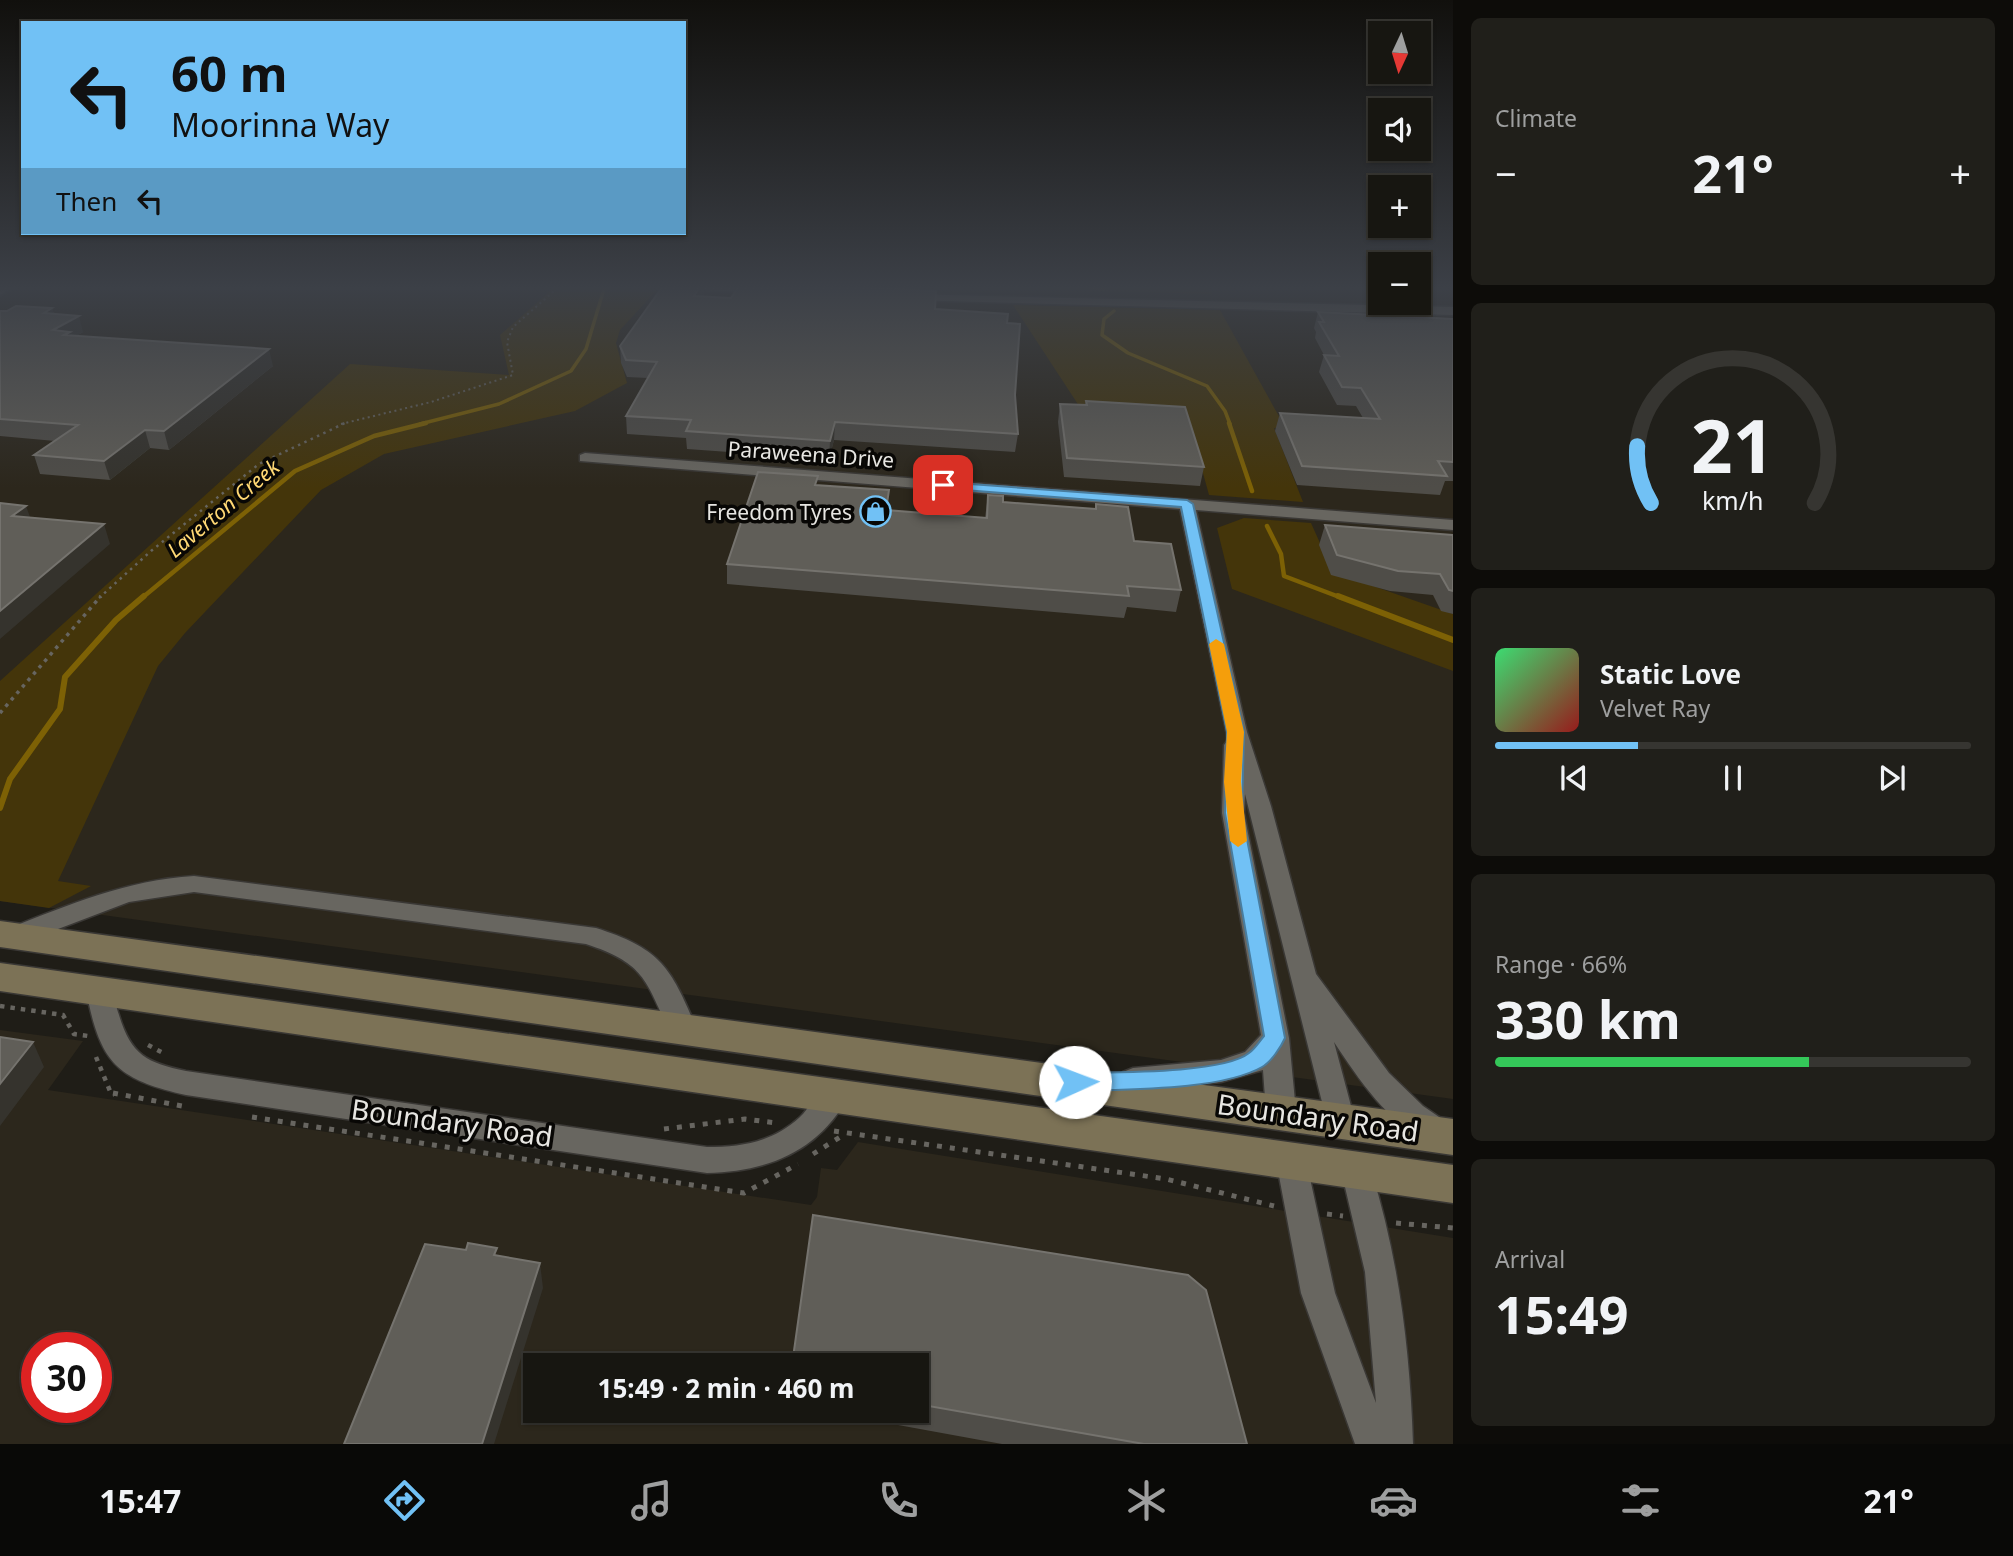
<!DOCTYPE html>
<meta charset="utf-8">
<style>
:root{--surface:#171611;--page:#201f1a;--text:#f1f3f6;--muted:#9e9f9f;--line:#363531;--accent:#71c1f5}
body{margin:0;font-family:"Noto Sans",sans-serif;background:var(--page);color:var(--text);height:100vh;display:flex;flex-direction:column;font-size:26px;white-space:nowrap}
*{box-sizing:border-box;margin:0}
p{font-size:23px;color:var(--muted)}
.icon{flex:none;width:38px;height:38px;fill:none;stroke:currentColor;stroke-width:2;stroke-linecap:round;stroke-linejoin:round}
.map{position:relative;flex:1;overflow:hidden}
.details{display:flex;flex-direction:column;gap:18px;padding:18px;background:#0d0c09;width:560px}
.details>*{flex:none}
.banner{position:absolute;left:21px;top:21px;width:665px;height:214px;border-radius:0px;box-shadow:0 2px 5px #0004,0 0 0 2px var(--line);background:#71c1f5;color:#111;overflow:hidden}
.needle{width:46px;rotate:184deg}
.tools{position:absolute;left:1368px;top:21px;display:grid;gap:14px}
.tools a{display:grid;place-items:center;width:63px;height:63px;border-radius:0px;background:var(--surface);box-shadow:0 2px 5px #0004,0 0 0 2px var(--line);font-size:35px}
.speed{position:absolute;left:21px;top:1332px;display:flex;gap:14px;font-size:35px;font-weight:700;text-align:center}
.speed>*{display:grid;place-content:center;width:91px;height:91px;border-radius:50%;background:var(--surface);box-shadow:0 2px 5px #0004,0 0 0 2px var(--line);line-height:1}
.speed .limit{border:10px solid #d22;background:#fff;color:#111}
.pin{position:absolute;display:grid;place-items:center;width:60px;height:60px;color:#fff;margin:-30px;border-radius:14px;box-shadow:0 4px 10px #0006}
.me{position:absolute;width:77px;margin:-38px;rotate:88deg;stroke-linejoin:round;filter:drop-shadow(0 0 5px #0008)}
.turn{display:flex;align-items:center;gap:24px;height:147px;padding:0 35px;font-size:32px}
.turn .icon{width:91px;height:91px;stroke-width:2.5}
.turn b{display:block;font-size:49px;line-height:60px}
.then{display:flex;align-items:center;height:66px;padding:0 35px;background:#0003;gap:14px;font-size:26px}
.big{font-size:52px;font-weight:700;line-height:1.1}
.details .tile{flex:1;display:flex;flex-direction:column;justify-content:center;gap:10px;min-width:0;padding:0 24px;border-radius:10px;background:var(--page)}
.details .dial{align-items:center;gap:0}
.dial svg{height:182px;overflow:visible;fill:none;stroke:var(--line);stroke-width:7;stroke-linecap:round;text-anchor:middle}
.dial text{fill:var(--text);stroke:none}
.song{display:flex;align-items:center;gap:21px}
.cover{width:84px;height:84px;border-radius:10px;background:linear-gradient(135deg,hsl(140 70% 55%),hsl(0 70% 35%))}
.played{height:7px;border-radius:4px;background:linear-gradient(90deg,var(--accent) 30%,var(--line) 30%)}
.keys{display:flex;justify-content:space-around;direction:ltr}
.heat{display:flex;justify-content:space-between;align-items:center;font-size:38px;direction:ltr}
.charge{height:10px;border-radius:5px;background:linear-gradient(90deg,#34c759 66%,var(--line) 0)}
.trip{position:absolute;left:523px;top:1353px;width:406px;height:70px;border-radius:0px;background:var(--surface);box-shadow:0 2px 5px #0004,0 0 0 2px var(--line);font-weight:700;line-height:70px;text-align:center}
.menu{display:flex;height:112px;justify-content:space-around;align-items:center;background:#090907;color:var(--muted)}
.menu .icon{width:49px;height:49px}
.menu .selected{color:var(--accent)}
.menu b{font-size:32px;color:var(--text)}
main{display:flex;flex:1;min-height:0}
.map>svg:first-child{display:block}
.built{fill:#2c271c;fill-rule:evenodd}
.green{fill:#44350a}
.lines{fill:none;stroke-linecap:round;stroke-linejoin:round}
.stream-far2{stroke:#7d6105;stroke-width:3.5}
.stream-far1{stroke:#7d6105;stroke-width:4.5}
.stream{stroke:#7d6105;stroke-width:6}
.service-casing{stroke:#3a3835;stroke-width:4}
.minor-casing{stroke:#3a3835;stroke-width:3}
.secondary-casing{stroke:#3a3835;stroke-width:3}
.path-far4{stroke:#676560;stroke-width:2;stroke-dasharray:2 3.5;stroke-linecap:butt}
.path-far3{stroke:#676560;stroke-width:2.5;stroke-dasharray:2.5 4.5;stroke-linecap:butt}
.path-far2{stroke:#676560;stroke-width:3.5;stroke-dasharray:3.5 5;stroke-linecap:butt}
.path-far1{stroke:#676560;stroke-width:4.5;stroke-dasharray:4.5 6;stroke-linecap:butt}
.path{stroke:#676560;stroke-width:5;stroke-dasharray:5 8;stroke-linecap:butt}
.service{fill:#686660;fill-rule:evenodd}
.minor{fill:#686660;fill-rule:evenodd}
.secondary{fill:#7c7256;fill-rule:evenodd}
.wall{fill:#4f4d48}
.shaded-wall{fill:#35332d}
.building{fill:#605e58;stroke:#75736e;stroke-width:2}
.route{fill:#71c1f5;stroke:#497d9f;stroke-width:2}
.slow{fill:#f59e0b}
.labels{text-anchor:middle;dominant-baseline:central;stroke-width:7;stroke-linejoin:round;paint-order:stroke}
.far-street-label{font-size:21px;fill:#e7e6e2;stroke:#080705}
.far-water-label{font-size:21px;font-style:italic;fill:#ffd874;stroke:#080705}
.far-poi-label{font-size:21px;fill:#e7e6e2;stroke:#080705;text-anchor:end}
.near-street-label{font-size:28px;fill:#e7e6e2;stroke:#080705}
</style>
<main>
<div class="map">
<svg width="1453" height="1444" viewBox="0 0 1453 1444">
<rect width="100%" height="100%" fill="#1f1d17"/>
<path class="built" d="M0,286H1381V303H1419V286H1453V1099L0,901Z
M0,1030L83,1041L48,1090L811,1205L817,1197L821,1168L837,1170L858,1142L1453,1238V1444H0ZM37,1348H96V1407H37ZM536,1365H917V1410H536Z"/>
<path class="green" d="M556,286L657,290L620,330L616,343L627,383L575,411L384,454L321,490L185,633L158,666L58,881L91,886L49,908L0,901V681L350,364L509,375L500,335Z
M913,286H1207L1212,294Z
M1013,305L1220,310L1286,429L1274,428L1303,502L1209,495L1189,422L1085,415Z
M1244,518L1311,523L1333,572L1453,614V671L1232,589L1217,528Z"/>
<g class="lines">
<path class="stream-far2" d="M1082,286L1104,289
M1114,311L1104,319L1102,335L1128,353L1207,386L1225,411L1230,424
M420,424L499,404L571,371L586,349L604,289"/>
<path class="stream-far1" d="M1229,423L1252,491
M1267,526L1281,554L1284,576L1342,598
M142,598L295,471L374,436L426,423"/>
<path class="stream" d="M1338,596L1453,640
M0,808L10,779L60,709L65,677L116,620L144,596"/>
<defs>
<path id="service" d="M9,286H16L0,295V291Z"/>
<path id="minor" d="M682,286H753L771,290L765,293L688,289Z
M905,294L1453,307V315L909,300L903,296Z
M585,453L1453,520V530L1196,510L1247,732L1271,806L1316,974L1389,1073L1423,1106L1442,1119L1446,1128L1442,1137L1431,1141C1389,1126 1358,1078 1334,1042L1355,1121L1351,1130L1340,1133L1329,1130L1245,794L1244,813L1289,1038L1296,1112L1291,1121L1281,1124L1271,1121L1266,1112L1263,1070L1221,1082L1133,1092L1123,1088L1119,1080L1123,1072L1133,1068L1221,1060L1245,1052L1261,1035L1222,813L1224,745L1228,740L1180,509L580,461V455Z
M194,876L596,928C662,949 671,968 697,1029L693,1037L683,1040L673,1037C645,984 650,965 586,944L194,892L129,902L16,945L7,943L3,936L7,929C68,905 127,880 194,876Z
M99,980L108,983C114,993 115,1004 119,1015C131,1055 147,1063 186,1071L707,1147C742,1147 773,1142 800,1117C809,1109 814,1094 823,1087C830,1081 837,1084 844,1087L849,1095C820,1151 767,1172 707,1173L186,1095C115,1079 100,1062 86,990L90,983Z
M1291,1147L1302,1151L1306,1160L1335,1293L1376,1403L1365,1272L1341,1170L1345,1161L1356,1157L1367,1161L1371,1170C1399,1260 1410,1350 1413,1444H1355L1301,1293L1276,1160L1280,1151Z"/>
<path id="secondary" d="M0,921L1453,1119V1155L0,947Z
M0,963L1453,1165V1203L0,991Z"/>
</defs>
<use href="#service" class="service-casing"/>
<use href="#minor" class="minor-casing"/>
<use href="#secondary" class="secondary-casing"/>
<path class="path-far4" d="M341,424L431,402L513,375L507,342L513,327L560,286"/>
<path class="path-far3" d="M99,598L151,551L259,464L345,423"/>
<path class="path-far2" d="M0,713L101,596"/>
<path class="path-far1" d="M0,1006L63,1015L74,1034L88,1036
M148,1045L165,1054
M96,1057L110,1091L115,1095"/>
<path class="path" d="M113,1093L182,1106
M252,1117L744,1193L798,1164
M664,1129L745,1119L777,1123
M834,1131L1166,1179L1274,1206
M813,1154L845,1134
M1327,1214L1343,1216
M1396,1223L1453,1228"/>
<use href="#service" class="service"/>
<use href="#minor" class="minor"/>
<use href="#secondary" class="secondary"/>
</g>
<path class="wall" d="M663,286H704V294L703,296L935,309L1007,323L1015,395L1018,434L1015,452L834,440L829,459L687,449L686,438L627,434L626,416L648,378L627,377L621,363L620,346Z
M52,308L54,314L83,332L76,336L273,366L169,450L150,448L110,480L40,474L34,455L55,441L0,436V311Z
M1318,312L1453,319V481H1445L1440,495L1297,485L1275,431L1280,413L1363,418L1356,406L1337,405L1319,372L1324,355L1315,338L1316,332L1314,328Z
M1086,401L1204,467L1200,486L1064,477L1058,422L1060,404L1085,405Z
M817,485L887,511L985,518L988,495L1003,502L1095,509L1096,504L1134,541L1181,590L1176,612L1127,607L1124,618L727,584V564Z
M1325,525L1453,535V614L1441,611L1433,595L1390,591L1331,575L1319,545Z
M917,1365L1247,1444H1002L816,1410H917Z"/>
<path class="shaded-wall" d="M700,286H704V294L694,311V296Z
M52,308L57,324L44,313Z
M79,316L83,332L72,338L53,330Z
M269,349L273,366L169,450L164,431Z
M835,422L834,440L829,459L830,441Z
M145,430L150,448L110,480L104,461Z
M26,506L33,525L12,516Z
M104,524L110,544L0,639V611Z
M33,1042L44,1067L0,1126V1084Z
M540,1263L543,1288L494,1444H482Z"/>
<path class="building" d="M663,286H700L694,296L731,298L739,286H842L936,291L935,309L1008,314L1007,323L1020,324L1015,395L1018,434L835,422L830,441L686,431L691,420L626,416L657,362L626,360L620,346Z
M16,306L52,308L44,313L79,316L53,330L70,332L64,335L269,349L164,431L145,430L104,461L34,455L78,425L0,419V311H7Z
M1318,312L1453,319V462L1438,461L1447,476L1302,466L1280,413L1380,419L1361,388L1342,387L1324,355L1339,356L1319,322H1324Z
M1086,401L1185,407L1204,467L1067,458L1060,404L1087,405Z
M758,472L818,476L815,485L889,490L886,510L987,518L988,495L1003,496V502L1096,509V504L1128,507L1134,541L1171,544L1181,590L1127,586L1129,596L727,564Z
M0,503L26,506L12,516L104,524L0,611Z
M1325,525L1453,535V591L1449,590L1440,574L1398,571L1337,555Z
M0,1037L33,1042L0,1084Z
M813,1215L1188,1275L1206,1290L1247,1444H1144L917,1404V1365H792Z
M468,1243L497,1248L494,1255L540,1263L482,1444H344L425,1244L466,1250Z"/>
<linearGradient id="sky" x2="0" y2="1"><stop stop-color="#11100d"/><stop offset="0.59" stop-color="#3c4047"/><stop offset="1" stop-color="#3c4047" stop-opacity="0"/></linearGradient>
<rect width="1453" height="488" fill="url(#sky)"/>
<path class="route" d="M943,482L1187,500L1193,504L1244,732L1242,813L1285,1038C1281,1047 1271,1062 1262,1067C1220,1091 1124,1089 1075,1091L1067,1088L1064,1082L1067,1076L1075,1073C1111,1072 1223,1074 1249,1053C1255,1049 1259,1042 1264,1036L1225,813L1227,732L1181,507L939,488V483Z"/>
<path class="slow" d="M1216,639L1224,644L1244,732L1241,782L1247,841L1238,847L1230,841L1224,782L1227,732L1209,644Z"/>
<defs>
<symbol id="shop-ring" viewBox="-11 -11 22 22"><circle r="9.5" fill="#080705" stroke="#71c1f5" stroke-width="1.5"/><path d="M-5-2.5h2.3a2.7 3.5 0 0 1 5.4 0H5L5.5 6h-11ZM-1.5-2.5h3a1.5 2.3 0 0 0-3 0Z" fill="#71c1f5"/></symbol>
</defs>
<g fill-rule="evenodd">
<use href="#shop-ring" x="858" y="494" width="35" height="35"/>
</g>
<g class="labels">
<g class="far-street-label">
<text transform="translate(811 454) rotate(4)">Paraweena Drive</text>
</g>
<g class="far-water-label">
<text transform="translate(223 508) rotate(-40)">Laverton Creek</text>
</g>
<g class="far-poi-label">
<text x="852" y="512">Freedom Tyres</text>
</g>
<g class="near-street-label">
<text transform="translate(1318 1117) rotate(8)">Boundary Road</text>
<text transform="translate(452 1122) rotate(8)">Boundary Road</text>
</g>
</g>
</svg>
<div class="tools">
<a><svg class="needle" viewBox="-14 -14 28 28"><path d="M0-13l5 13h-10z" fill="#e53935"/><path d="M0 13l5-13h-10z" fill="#9e9f9f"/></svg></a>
<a><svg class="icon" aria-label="sound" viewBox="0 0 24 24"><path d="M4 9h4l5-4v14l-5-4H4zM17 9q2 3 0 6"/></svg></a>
<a>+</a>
<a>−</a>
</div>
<div class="speed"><div class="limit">30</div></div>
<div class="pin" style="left:943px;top:485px;background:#d93025"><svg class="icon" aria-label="arrive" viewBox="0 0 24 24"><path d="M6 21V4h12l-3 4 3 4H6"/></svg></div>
<svg class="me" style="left:1075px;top:1082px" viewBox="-20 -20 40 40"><circle r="19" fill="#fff"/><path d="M0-13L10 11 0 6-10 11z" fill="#71c1f5"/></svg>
<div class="trip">15:49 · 2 min · 460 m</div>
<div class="banner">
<div class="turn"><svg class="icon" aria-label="left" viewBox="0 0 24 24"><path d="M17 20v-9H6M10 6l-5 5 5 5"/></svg><div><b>60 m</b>Moorinna Way</div></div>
<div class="then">Then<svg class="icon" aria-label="left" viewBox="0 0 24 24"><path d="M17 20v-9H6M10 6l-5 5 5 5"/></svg></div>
</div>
</div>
<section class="details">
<div class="tile"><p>Climate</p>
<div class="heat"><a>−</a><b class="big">21°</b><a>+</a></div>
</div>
<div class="tile dial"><svg viewBox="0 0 100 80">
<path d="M14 69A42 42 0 1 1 86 69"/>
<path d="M14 69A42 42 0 0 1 8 44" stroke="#71c1f5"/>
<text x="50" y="56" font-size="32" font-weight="700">21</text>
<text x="50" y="72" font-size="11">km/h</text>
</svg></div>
<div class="tile">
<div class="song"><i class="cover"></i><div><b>Static Love</b><p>Velvet Ray</p></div></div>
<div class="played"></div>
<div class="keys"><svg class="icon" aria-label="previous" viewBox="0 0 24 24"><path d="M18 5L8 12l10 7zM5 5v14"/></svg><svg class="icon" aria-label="pause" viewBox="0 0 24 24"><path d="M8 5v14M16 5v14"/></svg><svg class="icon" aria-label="next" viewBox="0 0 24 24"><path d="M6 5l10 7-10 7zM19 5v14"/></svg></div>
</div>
<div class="tile"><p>Range · 66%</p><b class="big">330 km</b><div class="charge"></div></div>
<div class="tile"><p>Arrival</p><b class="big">15:49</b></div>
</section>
</main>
<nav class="menu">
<b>15:47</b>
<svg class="icon selected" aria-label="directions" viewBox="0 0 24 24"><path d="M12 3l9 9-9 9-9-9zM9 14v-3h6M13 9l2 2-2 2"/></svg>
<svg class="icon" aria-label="music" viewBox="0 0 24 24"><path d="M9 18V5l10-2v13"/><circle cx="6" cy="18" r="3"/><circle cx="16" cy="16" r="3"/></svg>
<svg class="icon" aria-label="phone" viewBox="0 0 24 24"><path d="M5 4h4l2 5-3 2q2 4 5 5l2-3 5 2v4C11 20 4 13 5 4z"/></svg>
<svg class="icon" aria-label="climate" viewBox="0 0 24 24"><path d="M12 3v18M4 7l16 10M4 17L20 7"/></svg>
<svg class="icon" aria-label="car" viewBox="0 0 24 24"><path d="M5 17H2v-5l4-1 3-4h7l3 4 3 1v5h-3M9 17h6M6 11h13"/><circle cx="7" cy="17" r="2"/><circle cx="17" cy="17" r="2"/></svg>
<svg class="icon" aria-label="filters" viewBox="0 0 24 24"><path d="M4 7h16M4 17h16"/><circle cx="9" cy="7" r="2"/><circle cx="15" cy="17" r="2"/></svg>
<b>21°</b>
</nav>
